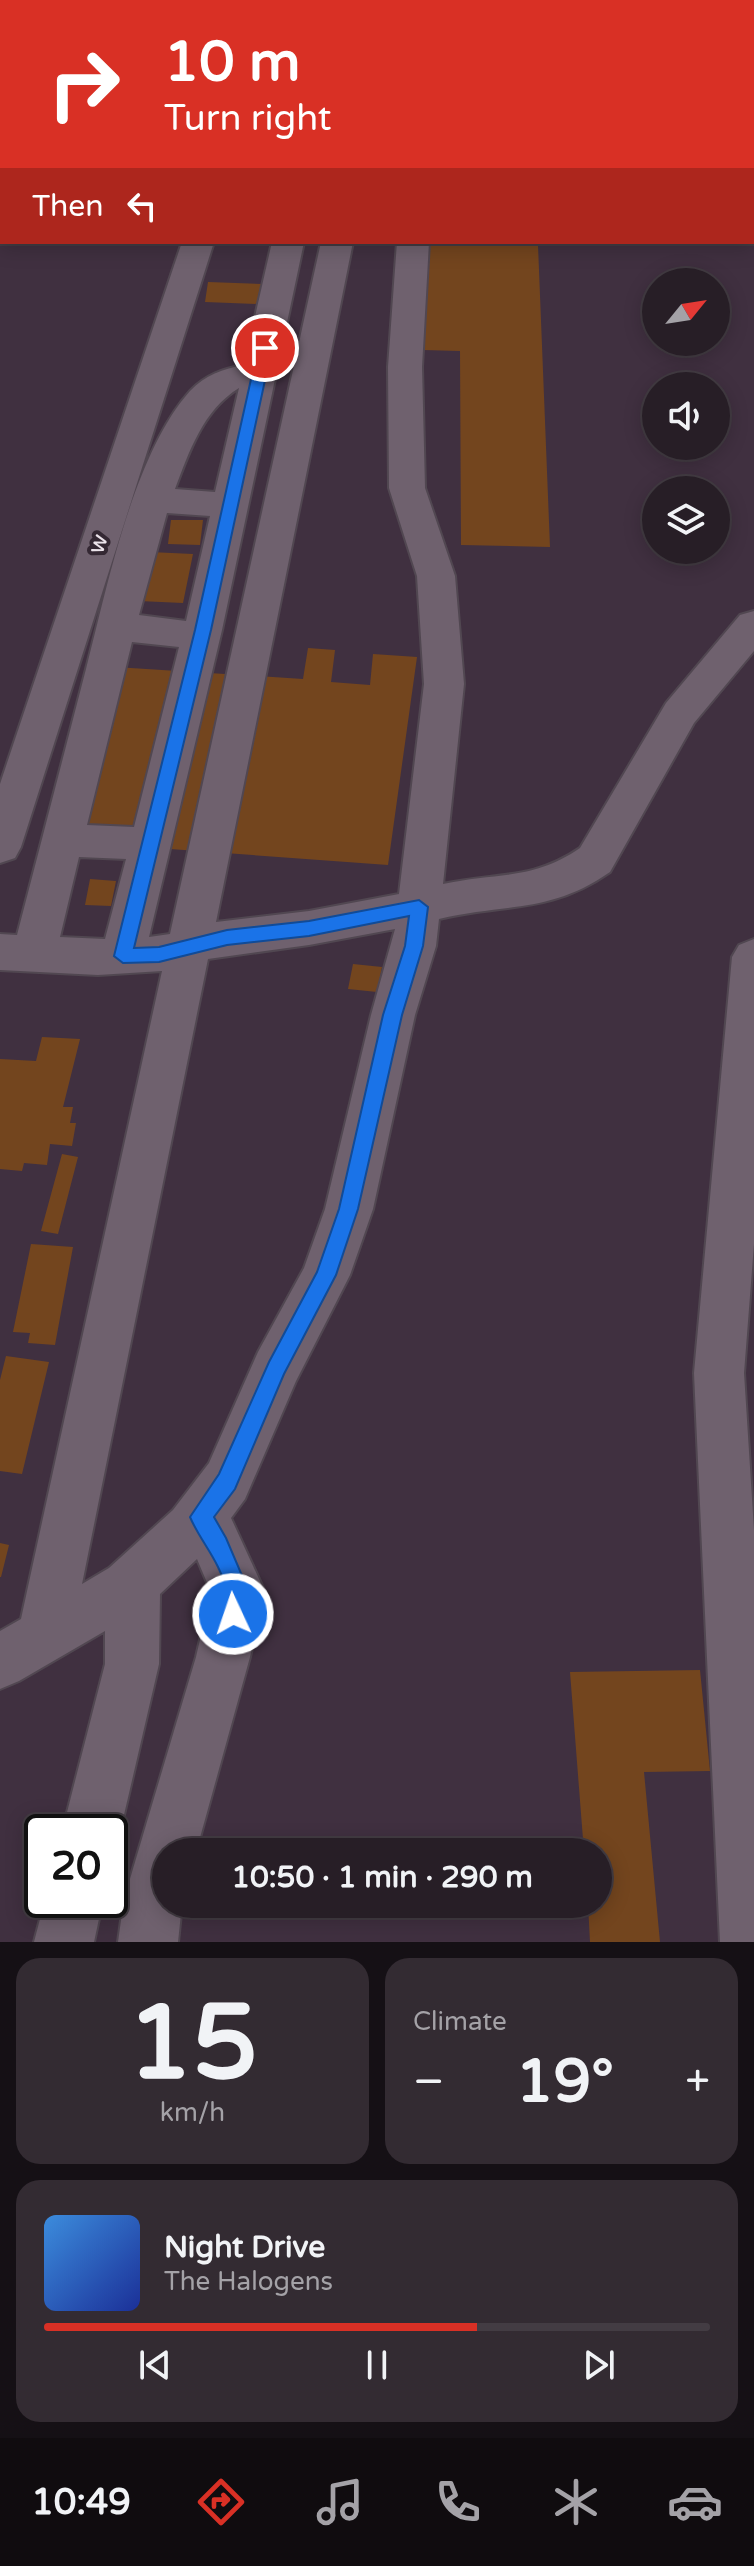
<!DOCTYPE html>
<meta charset="utf-8">
<style>
:root{--surface:#271e26;--page:#332b32;--text:#f1f3f6;--muted:#a4a2a7;--line:#433c43;--accent:#d93025}
body{margin:0;font-family:"Varela Round",sans-serif;background:var(--page);color:var(--text);height:100vh;display:flex;flex-direction:column;font-size:30px;white-space:nowrap}
*{box-sizing:border-box;margin:0}
p{font-size:26px;color:var(--muted)}
.icon{flex:none;width:44px;height:44px;fill:none;stroke:currentColor;stroke-width:2;stroke-linecap:round;stroke-linejoin:round}
.map{position:relative;height:1942px;overflow:hidden}
.panel{display:flex;flex-direction:column;gap:16px;padding:16px;background:#151015;flex:1}
.panel>*{flex:none}
.banner{position:absolute;left:0px;top:0px;width:754px;height:244px;box-shadow:0 4px 20px #0003,0 0 0 2px var(--line);background:#d93025;color:#fff;overflow:hidden}
.needle{width:52px;rotate:60deg}
.tools{position:absolute;left:642px;top:268px;display:grid;gap:16px}
.tools a{display:grid;place-items:center;width:88px;height:88px;border-radius:50%;background:var(--surface);box-shadow:0 4px 20px #0003,0 0 0 2px var(--line);font-size:40px}
.speed{position:absolute;left:24px;top:1814px;display:flex;gap:16px;font-size:40px;font-weight:700;text-align:center}
.speed>*{display:grid;place-content:center;width:104px;height:104px;border-radius:50%;background:var(--surface);box-shadow:0 4px 20px #0003,0 0 0 2px var(--line);line-height:1}
.speed .limit{border:4px solid #111;border-radius:12px;background:#fff;color:#111}
.pin{position:absolute;display:grid;place-items:center;width:68px;height:68px;color:#fff;margin:-34px;border:4px solid #fff;border-radius:50%;box-shadow:0 2px 8px #0007}
.me{position:absolute;width:88px;margin:-44px;rotate:357deg;stroke-linejoin:round;filter:drop-shadow(0 0 6px #0008)}
.turn{display:flex;align-items:center;gap:28px;height:168px;padding:0 32px;font-size:36px}
.turn .icon{width:104px;height:104px;stroke-width:2.5}
.turn b{display:block;font-size:56px;line-height:68px}
.then{display:flex;align-items:center;height:76px;padding:0 32px;background:#0003;gap:16px;font-size:30px}
.big{font-size:60px;font-weight:800;line-height:1.1}
.panel .card{flex:1;display:flex;flex-direction:column;justify-content:center;gap:12px;min-width:0;padding:0 28px;border-radius:24px;background:var(--page)}
.panel .dial{align-items:center;gap:0}
.dial b{font-size:104px;line-height:1}
.song{display:flex;align-items:center;gap:24px}
.cover{width:96px;height:96px;border-radius:12px;background:linear-gradient(135deg,hsl(210 70% 55%),hsl(230 70% 35%))}
.played{height:8px;border-radius:4px;background:linear-gradient(90deg,var(--accent) 65%,var(--line) 65%)}
.keys{display:flex;justify-content:space-around;direction:ltr}
.heat{display:flex;justify-content:space-between;align-items:center;font-size:44px;direction:ltr}
.panel .tiles{flex:1;display:grid;gap:16px;grid-template-columns:1fr 1fr}
.card:last-child{grid-column:span 2}
.trip{position:absolute;left:152px;top:1838px;width:460px;height:80px;border-radius:40px;background:var(--surface);box-shadow:0 4px 20px #0003,0 0 0 2px var(--line);font-weight:800;line-height:80px;text-align:center}
.tabs{display:flex;height:128px;justify-content:space-around;align-items:center;background:#100c0f;color:var(--muted)}
.tabs .icon{width:56px;height:56px}
.tabs .active{color:var(--accent)}
.tabs b{font-size:36px;color:var(--text)}
.map>svg:first-child{display:block}
.built{fill:#403040;fill-rule:evenodd}
.building{fill:#73451e}
.lines{fill:none;stroke-linecap:round;stroke-linejoin:round}
.minor-casing{stroke:#514751;stroke-width:4}
.minor{fill:#6f616e;fill-rule:evenodd}
.route{fill:#1a73e8;stroke:#114b97;stroke-width:2}
.labels{text-anchor:middle;dominant-baseline:central;stroke-width:8;stroke-linejoin:round;paint-order:stroke}
.street-label{font-size:24px;fill:#ece4eb;stroke:#342833}
</style>
<div class="map">
<svg width="754" height="1942" viewBox="0 0 754 1942">
<rect width="100%" height="100%" fill="#342833"/>
<path class="built" d="M0,0H754V1942H0ZM2,2H752V242H2ZM656,282H716V342H656ZM656,386H716V446H656ZM656,490H716V550H656ZM42,1832H110V1900H42ZM166,1852H598V1904H166Z"/>
<path class="building" d="M424,243L538,245L550,547L461,545L460,351L423,350Z
M208,282L262,284L259,304L205,302Z
M171,520H203L200,545L168,544Z
M150,552L193,554L183,603L139,601Z
M308,648L335,650L331,682L370,685L373,654L417,657L388,865L74,842L115,667L303,679Z
M90,879L116,881L111,906L85,905Z
M353,964L382,967L377,992L348,989Z
M42,1037L80,1039L63,1107H73L70,1123H76L72,1146L50,1144L47,1165L24,1163L22,1171L0,1169V1059L36,1061Z
M62,1154L78,1157L58,1234L41,1231Z
M31,1244L73,1247L55,1345L28,1343L30,1333L13,1332Z
M6,1356L49,1362L22,1474L0,1471V1380Z
M0,1543L9,1545L1,1577H0Z
M700,1670L710,1771L644,1772L660,1942H590L588,1904H598V1852H584L570,1672Z"/>
<g class="lines">
<defs>
<path id="minor" d="M327,0H355V2H327Z
M702,0H730L731,2H703Z
M752,81H754V105H752Z
M754,212V232L752,233V213Z
M182,242H214L21,847L15,858L0,863V784Z
M272,242H304L222,630L149,937L170,934L321,242H353L216,922L309,911L399,894L424,684L417,576L389,488L388,367L397,242H429L422,367L425,488L455,576L464,684L443,884C496,872 532,881 580,848L666,703L740,615L754,611V651L694,723L610,872C550,914 505,903 439,919L436,946L415,1015L373,1209L350,1275L296,1381L245,1499L231,1518L265,1592L250,1657L196,1852H166V1904H182L178,1942H118L124,1899L196,1657L211,1592L197,1559L160,1594L159,1664L120,1832L110,1853V1832H62L105,1664V1631L19,1681L0,1689V1631L21,1619L162,971L98,975L0,970V934L17,935C40,847 63,758 86,669C107,588 133,455 190,391C205,375 223,369 244,365ZM239,388L215,492L175,489C189,452 203,410 239,388ZM167,513L210,516L186,621L139,615ZM132,642L179,647L134,827L87,825ZM79,857L126,859L105,939L60,937ZM395,929L371,1015L325,1209L304,1268L258,1352L209,1463L173,1510L109,1568L82,1584L208,959L309,945Z
M754,939V1244L744,1373L754,1530V1942H720L694,1373L732,957L739,945Z
M45,1900H103L94,1942H34Z"/>
</defs>
<use href="#minor" class="minor-casing"/>
<use href="#minor" class="minor"/>
</g>
<path class="route" d="M265,343L272,348L211,630L134,948L159,947L227,930L309,921L419,900L428,907L423,946L402,1015L358,1209L336,1275L284,1374L235,1489L214,1517L226,1538L249,1592L241,1622L233,1625L225,1622C220,1610 228,1602 226,1591C222,1564 200,1541 190,1517L219,1474L269,1362L317,1272L339,1209L383,1015L405,946L409,916L309,936L227,945L159,962L123,963L114,956L195,630L258,348Z"/>
<g class="labels">
<g class="street-label">
<text transform="translate(98 544) rotate(-72)">w</text>
</g>
</g>
</svg>
<div class="tools">
<a><svg class="needle" viewBox="-14 -14 28 28"><path d="M0-13l5 13h-10z" fill="#e53935"/><path d="M0 13l5-13h-10z" fill="#a4a2a7"/></svg></a>
<a><svg class="icon" aria-label="sound" viewBox="0 0 24 24"><path d="M4 9h4l5-4v14l-5-4H4zM17 9q2 3 0 6"/></svg></a>
<a><svg class="icon" aria-label="layers" viewBox="0 0 24 24"><path d="M12 4l9 5-9 5-9-5zM3 14l9 5 9-5"/></svg></a>
</div>
<div class="speed"><div class="limit">20</div></div>
<div class="pin" style="left:265px;top:348px;background:#d93025"><svg class="icon" aria-label="arrive" viewBox="0 0 24 24"><path d="M6 21V4h12l-3 4 3 4H6"/></svg></div>
<svg class="me" style="left:233px;top:1614px" viewBox="-20 -20 40 40"><circle r="17" fill="#1a73e8" stroke="#fff" stroke-width="3"/><path d="M0-11L8 9 0 5-8 9z" fill="#fff"/></svg>
<div class="trip">10:50 · 1 min · 290 m</div>
<div class="banner">
<div class="turn"><svg class="icon" aria-label="right" viewBox="0 0 24 24"><path d="M7 20v-9h11M14 6l5 5-5 5"/></svg><div><b>10 m</b>Turn right</div></div>
<div class="then">Then<svg class="icon" aria-label="left" viewBox="0 0 24 24"><path d="M17 20v-9H6M10 6l-5 5 5 5"/></svg></div>
</div>
</div>
<section class="panel">
<div class="tiles">
<div class="card dial"><b>15</b><p>km/h</p></div>
<div class="card"><p>Climate</p>
<div class="heat"><a>−</a><b class="big">19°</b><a>+</a></div>
</div>
<div class="card">
<div class="song"><i class="cover"></i><div><b>Night Drive</b><p>The Halogens</p></div></div>
<div class="played"></div>
<div class="keys"><svg class="icon" aria-label="previous" viewBox="0 0 24 24"><path d="M18 5L8 12l10 7zM5 5v14"/></svg><svg class="icon" aria-label="pause" viewBox="0 0 24 24"><path d="M8 5v14M16 5v14"/></svg><svg class="icon" aria-label="next" viewBox="0 0 24 24"><path d="M6 5l10 7-10 7zM19 5v14"/></svg></div>
</div>
</div>
</section>
<nav class="tabs">
<b>10:49</b>
<svg class="icon active" aria-label="directions" viewBox="0 0 24 24"><path d="M12 3l9 9-9 9-9-9zM9 14v-3h6M13 9l2 2-2 2"/></svg>
<svg class="icon" aria-label="music" viewBox="0 0 24 24"><path d="M9 18V5l10-2v13"/><circle cx="6" cy="18" r="3"/><circle cx="16" cy="16" r="3"/></svg>
<svg class="icon" aria-label="phone" viewBox="0 0 24 24"><path d="M5 4h4l2 5-3 2q2 4 5 5l2-3 5 2v4C11 20 4 13 5 4z"/></svg>
<svg class="icon" aria-label="climate" viewBox="0 0 24 24"><path d="M12 3v18M4 7l16 10M4 17L20 7"/></svg>
<svg class="icon" aria-label="car" viewBox="0 0 24 24"><path d="M5 17H2v-5l4-1 3-4h7l3 4 3 1v5h-3M9 17h6M6 11h13"/><circle cx="7" cy="17" r="2"/><circle cx="17" cy="17" r="2"/></svg>
</nav>
